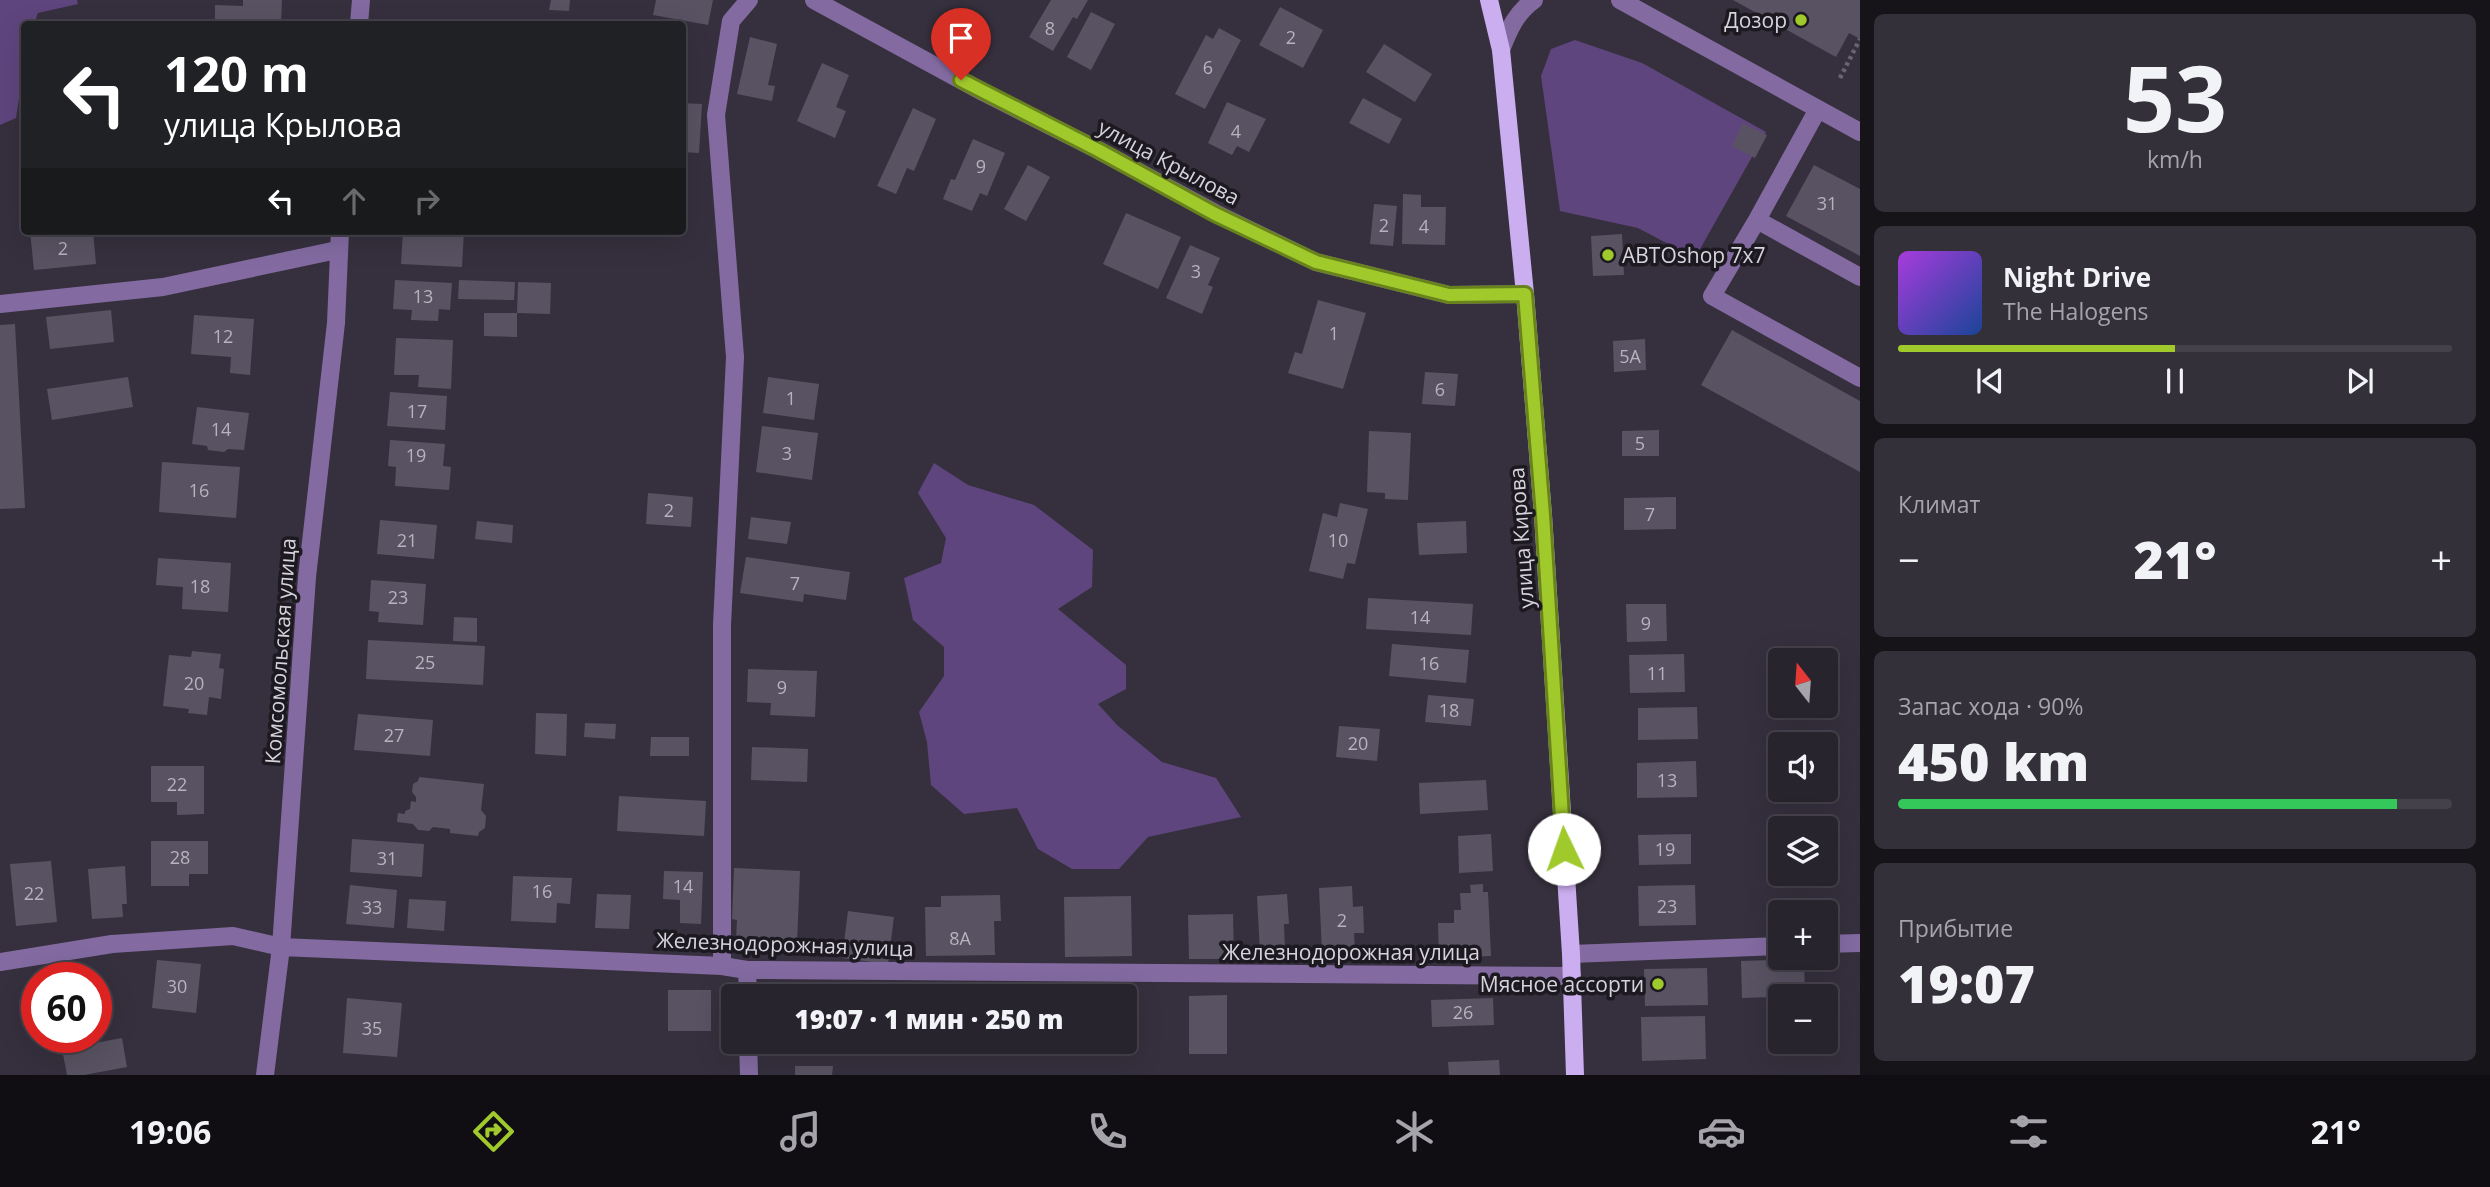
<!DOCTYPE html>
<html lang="ru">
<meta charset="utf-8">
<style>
:root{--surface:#28242e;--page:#34303a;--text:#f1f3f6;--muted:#a5a4aa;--line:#44414a;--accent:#a0c92b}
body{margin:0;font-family:"Open Sans",sans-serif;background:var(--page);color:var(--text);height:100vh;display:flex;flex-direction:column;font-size:26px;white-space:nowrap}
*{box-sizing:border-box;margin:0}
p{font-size:23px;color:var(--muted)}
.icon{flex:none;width:38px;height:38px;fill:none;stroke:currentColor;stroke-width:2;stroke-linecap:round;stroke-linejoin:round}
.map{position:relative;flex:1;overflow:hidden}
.details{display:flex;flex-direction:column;gap:14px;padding:14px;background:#161419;width:630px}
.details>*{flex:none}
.hud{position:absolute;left:21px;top:21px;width:665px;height:214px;border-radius:7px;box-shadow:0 7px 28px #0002,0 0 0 2px var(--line);background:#202124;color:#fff;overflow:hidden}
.needle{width:46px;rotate:343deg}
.buttons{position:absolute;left:1768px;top:648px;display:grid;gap:14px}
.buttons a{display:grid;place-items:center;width:70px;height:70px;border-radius:7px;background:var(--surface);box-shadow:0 7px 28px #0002,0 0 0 2px var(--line);font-size:35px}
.speed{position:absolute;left:21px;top:962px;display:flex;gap:14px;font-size:35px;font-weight:700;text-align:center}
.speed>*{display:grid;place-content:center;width:91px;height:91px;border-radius:50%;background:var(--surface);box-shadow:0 7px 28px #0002,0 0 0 2px var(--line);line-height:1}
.speed .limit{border:10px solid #d22;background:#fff;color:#111}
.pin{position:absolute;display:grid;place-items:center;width:60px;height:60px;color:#fff;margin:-72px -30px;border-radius:50% 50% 50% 0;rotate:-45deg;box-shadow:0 0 7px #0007}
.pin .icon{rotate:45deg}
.me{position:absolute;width:77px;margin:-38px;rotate:357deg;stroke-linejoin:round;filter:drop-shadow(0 0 5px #0008)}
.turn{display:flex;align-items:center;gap:24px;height:147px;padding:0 28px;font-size:32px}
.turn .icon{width:91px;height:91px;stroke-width:2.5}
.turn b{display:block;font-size:49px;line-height:60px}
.lanes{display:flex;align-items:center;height:66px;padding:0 28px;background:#0003;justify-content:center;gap:35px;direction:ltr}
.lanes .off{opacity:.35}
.big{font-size:52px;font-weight:800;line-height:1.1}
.details .tile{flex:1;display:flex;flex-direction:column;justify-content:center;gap:10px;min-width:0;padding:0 24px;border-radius:10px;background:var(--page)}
.details .dial{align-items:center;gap:0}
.dial b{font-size:91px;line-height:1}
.song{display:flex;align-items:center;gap:21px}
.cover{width:84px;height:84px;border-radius:10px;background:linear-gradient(135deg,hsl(280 70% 55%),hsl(220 70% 35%))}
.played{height:7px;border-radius:4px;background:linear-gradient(90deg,var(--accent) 50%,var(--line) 50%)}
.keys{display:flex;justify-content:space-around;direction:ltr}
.heat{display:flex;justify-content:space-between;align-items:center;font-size:38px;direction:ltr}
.charge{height:10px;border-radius:5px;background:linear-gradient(90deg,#34c759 90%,var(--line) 0)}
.trip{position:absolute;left:721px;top:984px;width:416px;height:70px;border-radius:7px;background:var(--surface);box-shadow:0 7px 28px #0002,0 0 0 2px var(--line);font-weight:800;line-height:70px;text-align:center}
.menu{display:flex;height:112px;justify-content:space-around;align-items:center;background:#100e12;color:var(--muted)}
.menu .icon{width:49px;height:49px}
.menu .selected{color:var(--accent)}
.menu b{font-size:32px;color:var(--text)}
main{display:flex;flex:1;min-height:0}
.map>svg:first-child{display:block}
.green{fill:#5f457d}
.building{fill:#585262}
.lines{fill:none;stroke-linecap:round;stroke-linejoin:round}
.path{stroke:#696470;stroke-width:4.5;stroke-dasharray:3.5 3.5;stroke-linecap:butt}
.minor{stroke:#836ba1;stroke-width:18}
.major{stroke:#caaef0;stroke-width:18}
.route-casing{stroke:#68831c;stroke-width:18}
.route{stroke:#a0c92b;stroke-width:12}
.poi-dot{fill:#a0c92b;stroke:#1c1920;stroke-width:2.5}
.labels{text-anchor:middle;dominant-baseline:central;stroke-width:7;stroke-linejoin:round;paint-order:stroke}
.number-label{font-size:18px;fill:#b6b3be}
.poi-label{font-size:21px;fill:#d6d3dc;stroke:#1c1920;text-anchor:end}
.street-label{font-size:21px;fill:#d6d3dc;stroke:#1c1920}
</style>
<main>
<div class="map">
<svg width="1860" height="1075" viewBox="0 0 1860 1075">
<rect width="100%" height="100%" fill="#36303e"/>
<path class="green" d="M0,0H77L78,4L38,13L34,24H24V65L16,118L0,125Z
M1575,40L1642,63L1766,132L1695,258L1638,228L1560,211L1541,76L1551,49Z
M934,463L968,485L1034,505L1093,550L1092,587L1058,609L1126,665V689L1098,704L1117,725L1162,762L1216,778L1241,817L1148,837L1119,869H1072L1038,849L1017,808L964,814L931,785L927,742L919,712L944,676V647L913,620L904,578L941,563L946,538L918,493Z"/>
<path class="building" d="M243,0H282L281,24H215V5L243,6Z
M551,0H570L569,11L549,10Z
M656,0H713L708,25L653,15Z
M1051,0H1088L1077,19L1073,17L1053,51L1029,37Z
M1733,0H1860V39L1849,33L1836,57Z
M1280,7L1323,30L1303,68L1259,45Z
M1091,12L1115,24L1091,70L1067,57Z
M1219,28L1241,40L1205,109L1175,94L1206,35L1213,39Z
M750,37L777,44L768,85L775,86L772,101L737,94Z
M1384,44L1432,74L1415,102L1366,72Z
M822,63L849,75L836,107L846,111L835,138L797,121Z
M1363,98L1402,119L1389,144L1349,123Z
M1227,102L1266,119L1249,152L1237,146L1232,155L1208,143Z
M682,103L702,104L699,153L682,152Z
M913,108L936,119L914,171L907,168L896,194L877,186Z
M1743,123L1767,135L1755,158L1732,146Z
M973,139L1005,153L987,196L980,193L972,211L943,199L951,179L955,180Z
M1028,165L1050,177L1026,221L1004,209Z
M1814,165L1860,189V256L1786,216Z
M1403,194L1421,195V207H1446L1445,245L1402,244Z
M1374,204L1397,206L1393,246L1370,244Z
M1126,213L1181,237L1158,289L1103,264Z
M30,231H93L96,264L34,270Z
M199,231H263V236L199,234Z
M403,231H464L462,267L401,264Z
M1622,234L1624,275L1593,276L1591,236Z
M1190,245L1220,258L1208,285L1213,287L1202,314L1166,298Z
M395,280L452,283L450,310L439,309L438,321L411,320L412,310L393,309Z
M459,280L515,282L514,300L458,299Z
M518,282L551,283L550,314L517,313Z
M1318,300L1366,313L1343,389L1288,373L1295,352L1302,354Z
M111,310L114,342L50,349L46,317Z
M484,313H517V337L484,336Z
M194,315L254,319L250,375L230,373L231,357L191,354Z
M15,324L25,508L0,509V325Z
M1732,330L1860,401V472L1701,385Z
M396,338L453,340L451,389L418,387L419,375H394Z
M1645,339L1646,370L1614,372L1613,341Z
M1425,372L1458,374L1455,406L1422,404Z
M128,377L133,407L52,420L47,389Z
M768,377L819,384L814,420L763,413Z
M390,392L447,396L445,430L387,426Z
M197,407L249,413L244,450L228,449L224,452L208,450L207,446L192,444Z
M762,426L818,433L812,480L756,472Z
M1659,430V456H1622V431Z
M1369,431L1411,433L1408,500L1385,499V493L1367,492Z
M390,440L445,444L443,466L451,467L449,490L395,486L396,467L388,466Z
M162,462L240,467L236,518L159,512Z
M648,493L693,497L691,527L646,524Z
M1676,497V529L1624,530V498Z
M1340,503L1368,509L1355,564L1347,563L1343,579L1309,571L1323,513L1337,517Z
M751,517L791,522L787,544L748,539Z
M380,520L437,525L434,559L377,554Z
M477,521L513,525L512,543L475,539Z
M1466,521L1467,553L1419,555L1417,523Z
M746,557L850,572L846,600L804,594L803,602L740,593Z
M158,558L231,563L228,612L182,609L183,587L156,585Z
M371,580L426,584L423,625L378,622L379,612L369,611Z
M1368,598L1473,604L1471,635L1366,629Z
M1626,604H1666L1667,641L1627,642Z
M454,617L477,618V642L453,641Z
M368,640L485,646L483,685L366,679Z
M1392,644L1469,650L1466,683L1389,676Z
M192,651L221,654L219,668L224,669L221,699L209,697L207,715L188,713L189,709L163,706L169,655L191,657Z
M1684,654L1685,692L1630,693L1629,655Z
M748,669L817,671L815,717L770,715L771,703L747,702Z
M1428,695L1474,699L1471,726L1425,722Z
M1697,707L1698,739L1638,740V708Z
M536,713L567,714L566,756L535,754Z
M358,714L433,720L430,756L354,750Z
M585,723L616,724L615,739L584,737Z
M1339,726L1380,729L1377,761L1336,757Z
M651,737H689V756H650Z
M752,747L808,749L807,782L751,780Z
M1696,761L1697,797L1637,798V763Z
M151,766H204V814L177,815V802H151Z
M419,777L484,784L481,810L486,816L485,828L479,832L478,836L450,833V829L433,827L429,831L418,830L413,824L397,822L398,813L405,814V811L410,809L411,801L416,802V797L412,792L413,784L418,781Z
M1486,780L1488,810L1420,814L1419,783Z
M619,796L706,801L704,836L617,831Z
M1491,834L1493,871L1459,873L1458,836Z
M1691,834V864L1639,865L1638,835Z
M352,839L424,844L422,877L350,872Z
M151,841H208V874H189V886H151Z
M51,861L57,922L16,926L10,864Z
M125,866L127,904H122L123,917L92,919L88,869Z
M734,868L800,871L797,944L736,941L737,920L732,919Z
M664,871L703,872L701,924L680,923V900L663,899Z
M513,876L572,878L570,904L557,903L556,923L511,921Z
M1483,884V892H1488L1491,956L1439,958L1438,923H1454V910H1461L1460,893H1471L1470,885Z
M350,885L397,890L394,928L346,924Z
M1695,885L1696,925L1639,926L1638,886Z
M1352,886L1353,907L1363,906L1364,933H1354L1355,951L1322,952L1319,888Z
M597,894L631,895L629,929L595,928Z
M1287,894L1289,924H1284L1285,953L1260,954L1257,896Z
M1000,895L1001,921H994L995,955L926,956L925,907H941V896Z
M1131,896L1132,956L1065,957L1064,897Z
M409,899L446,901L444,931L407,928Z
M848,911L894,917L888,964L842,958Z
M1233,914L1234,959H1189L1188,915Z
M1804,959L1805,996L1742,998L1741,961Z
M157,960L201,964L196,1013L152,1008Z
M1707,968L1708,1005L1645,1006L1644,969Z
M797,989H854V996H797Z
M668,990H711V1031H668Z
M1227,995V1054H1189V996Z
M347,998L402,1003L397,1057L343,1053Z
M1493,998L1494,1025L1432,1027L1431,1000Z
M1705,1016L1706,1059L1642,1061L1641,1017Z
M122,1038L127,1067L84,1075H67L62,1049Z
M1055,1041H1103V1055H1055Z
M1499,1060L1500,1075H1449L1448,1062Z
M795,1066H833L832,1075H795Z"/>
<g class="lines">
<path class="path" d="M1840,78L1860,39"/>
<path class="minor" d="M814,0L983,92L1098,150L1215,213L1316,262L1449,295L1525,294
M1620,0L1860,132
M359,24L361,0
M1501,50C1509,29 1516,13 1534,0
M1757,220L1818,109
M1860,277L1757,220L1712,296L1860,378
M0,304L163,287L337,250
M1825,944L1860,943
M1571,954L1780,946
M0,962L112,944L233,936L281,947L722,966L747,970L1572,976
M722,966V625L735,357L716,115L731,21L749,0
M747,970L748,996
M748,1041L749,1075
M265,1075L281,947L307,577L336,323L340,231"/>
<path class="major" d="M1489,0L1501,50L1525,294L1543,515L1571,954L1575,1075"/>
</g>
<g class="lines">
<defs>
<path id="route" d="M961,80L1098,150L1215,214L1316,262L1449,295L1525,294L1543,515L1564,849"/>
</defs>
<use href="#route" class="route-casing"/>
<use href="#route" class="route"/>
</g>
<g class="poi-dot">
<circle cx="1801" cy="20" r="7"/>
<circle cx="1608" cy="255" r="7"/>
<circle cx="1658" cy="984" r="7"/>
</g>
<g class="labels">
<g class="number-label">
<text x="1050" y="28">8</text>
<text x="1291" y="37">2</text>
<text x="1208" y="67">6</text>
<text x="1236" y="131">4</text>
<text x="981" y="166">9</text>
<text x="1827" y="203">31</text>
<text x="1384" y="225">2</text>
<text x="1424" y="226">4</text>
<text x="63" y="248">2</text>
<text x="1196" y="271">3</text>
<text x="423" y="296">13</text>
<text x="1334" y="333">1</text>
<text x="223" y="336">12</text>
<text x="1630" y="356">5А</text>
<text x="1440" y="389">6</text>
<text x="791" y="398">1</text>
<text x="417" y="411">17</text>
<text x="221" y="429">14</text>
<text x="1640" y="443">5</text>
<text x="787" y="453">3</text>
<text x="416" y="455">19</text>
<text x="199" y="490">16</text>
<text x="669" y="510">2</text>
<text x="1650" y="514">7</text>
<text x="407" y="540">21</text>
<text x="1338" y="540">10</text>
<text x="795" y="583">7</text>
<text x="200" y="586">18</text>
<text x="398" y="597">23</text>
<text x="1420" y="617">14</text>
<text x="1646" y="623">9</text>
<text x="425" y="662">25</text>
<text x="1429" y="663">16</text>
<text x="1657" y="673">11</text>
<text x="194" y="683">20</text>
<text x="782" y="687">9</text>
<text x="1449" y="710">18</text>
<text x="394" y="735">27</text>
<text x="1358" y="743">20</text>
<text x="1667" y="780">13</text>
<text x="177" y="784">22</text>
<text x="1665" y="849">19</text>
<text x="180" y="857">28</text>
<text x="387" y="858">31</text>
<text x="683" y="886">14</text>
<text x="542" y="891">16</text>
<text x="34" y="893">22</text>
<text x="1667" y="906">23</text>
<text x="372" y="907">33</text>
<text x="1342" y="920">2</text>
<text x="960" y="938">8А</text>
<text x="177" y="986">30</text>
<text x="1463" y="1012">26</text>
<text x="372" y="1028">35</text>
</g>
<g class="poi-label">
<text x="1787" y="20">Дозор</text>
<text x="1622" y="255" text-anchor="start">АВТОshop 7x7</text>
<text x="1644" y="984">Мясное ассорти</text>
</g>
<g class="street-label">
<text transform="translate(1169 162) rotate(28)">улица Крылова</text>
<text transform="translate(1521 538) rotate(-94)">улица Кирова</text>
<text transform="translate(280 651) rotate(-86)">Комсомольская улица</text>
<text transform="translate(785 944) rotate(2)">Железнодорожная улица</text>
<text x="1351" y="952">Железнодорожная улица</text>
</g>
</g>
</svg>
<div class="buttons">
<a><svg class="needle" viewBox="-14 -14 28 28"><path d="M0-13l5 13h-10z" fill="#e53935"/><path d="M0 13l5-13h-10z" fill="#a5a4aa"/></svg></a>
<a><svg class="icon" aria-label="sound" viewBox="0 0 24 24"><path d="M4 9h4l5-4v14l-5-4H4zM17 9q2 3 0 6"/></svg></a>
<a><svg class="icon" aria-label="layers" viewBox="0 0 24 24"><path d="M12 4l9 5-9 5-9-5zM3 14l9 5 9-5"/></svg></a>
<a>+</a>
<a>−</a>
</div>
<div class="speed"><div class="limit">60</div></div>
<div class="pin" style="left:961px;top:80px;background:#d93025"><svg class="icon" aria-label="arrive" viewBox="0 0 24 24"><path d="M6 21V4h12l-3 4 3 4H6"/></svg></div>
<svg class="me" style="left:1564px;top:849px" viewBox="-20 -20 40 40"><circle r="19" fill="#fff"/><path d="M0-13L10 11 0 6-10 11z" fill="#a0c92b"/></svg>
<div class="trip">19:07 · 1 мин · 250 m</div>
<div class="hud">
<div class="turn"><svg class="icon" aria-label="left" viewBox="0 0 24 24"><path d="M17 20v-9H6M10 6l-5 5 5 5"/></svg><div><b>120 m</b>улица Крылова</div></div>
<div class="lanes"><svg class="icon" aria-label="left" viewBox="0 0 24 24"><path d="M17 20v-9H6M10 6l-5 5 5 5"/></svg><svg class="icon off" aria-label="ahead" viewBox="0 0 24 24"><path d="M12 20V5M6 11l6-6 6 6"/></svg><svg class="icon off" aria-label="right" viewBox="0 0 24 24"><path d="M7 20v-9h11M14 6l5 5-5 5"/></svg></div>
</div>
</div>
<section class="details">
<div class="tile dial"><b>53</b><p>km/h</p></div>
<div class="tile">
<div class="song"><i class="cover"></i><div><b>Night Drive</b><p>The Halogens</p></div></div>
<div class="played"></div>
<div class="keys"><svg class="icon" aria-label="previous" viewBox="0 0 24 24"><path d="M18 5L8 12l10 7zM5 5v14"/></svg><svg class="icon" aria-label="pause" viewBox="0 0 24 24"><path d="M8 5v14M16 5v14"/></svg><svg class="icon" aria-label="next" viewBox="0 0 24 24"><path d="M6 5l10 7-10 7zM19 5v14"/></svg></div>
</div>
<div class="tile"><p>Климат</p>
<div class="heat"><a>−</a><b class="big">21°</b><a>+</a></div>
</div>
<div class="tile"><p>Запас хода · 90%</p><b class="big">450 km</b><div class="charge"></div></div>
<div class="tile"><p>Прибытие</p><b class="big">19:07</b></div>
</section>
</main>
<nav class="menu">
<b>19:06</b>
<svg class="icon selected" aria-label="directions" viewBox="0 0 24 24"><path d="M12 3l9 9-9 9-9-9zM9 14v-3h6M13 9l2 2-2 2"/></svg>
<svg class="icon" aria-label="music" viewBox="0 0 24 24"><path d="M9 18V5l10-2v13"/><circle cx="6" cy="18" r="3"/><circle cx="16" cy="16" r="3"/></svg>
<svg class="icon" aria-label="phone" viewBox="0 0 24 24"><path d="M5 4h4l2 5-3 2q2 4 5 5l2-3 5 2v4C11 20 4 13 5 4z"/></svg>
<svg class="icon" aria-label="climate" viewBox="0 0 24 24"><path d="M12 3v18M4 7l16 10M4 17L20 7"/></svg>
<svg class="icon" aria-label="car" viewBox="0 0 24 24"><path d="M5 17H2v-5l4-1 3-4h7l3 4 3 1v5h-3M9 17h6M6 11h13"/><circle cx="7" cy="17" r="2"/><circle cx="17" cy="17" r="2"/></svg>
<svg class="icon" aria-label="filters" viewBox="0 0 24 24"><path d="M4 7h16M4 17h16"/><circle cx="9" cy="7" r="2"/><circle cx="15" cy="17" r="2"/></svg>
<b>21°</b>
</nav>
